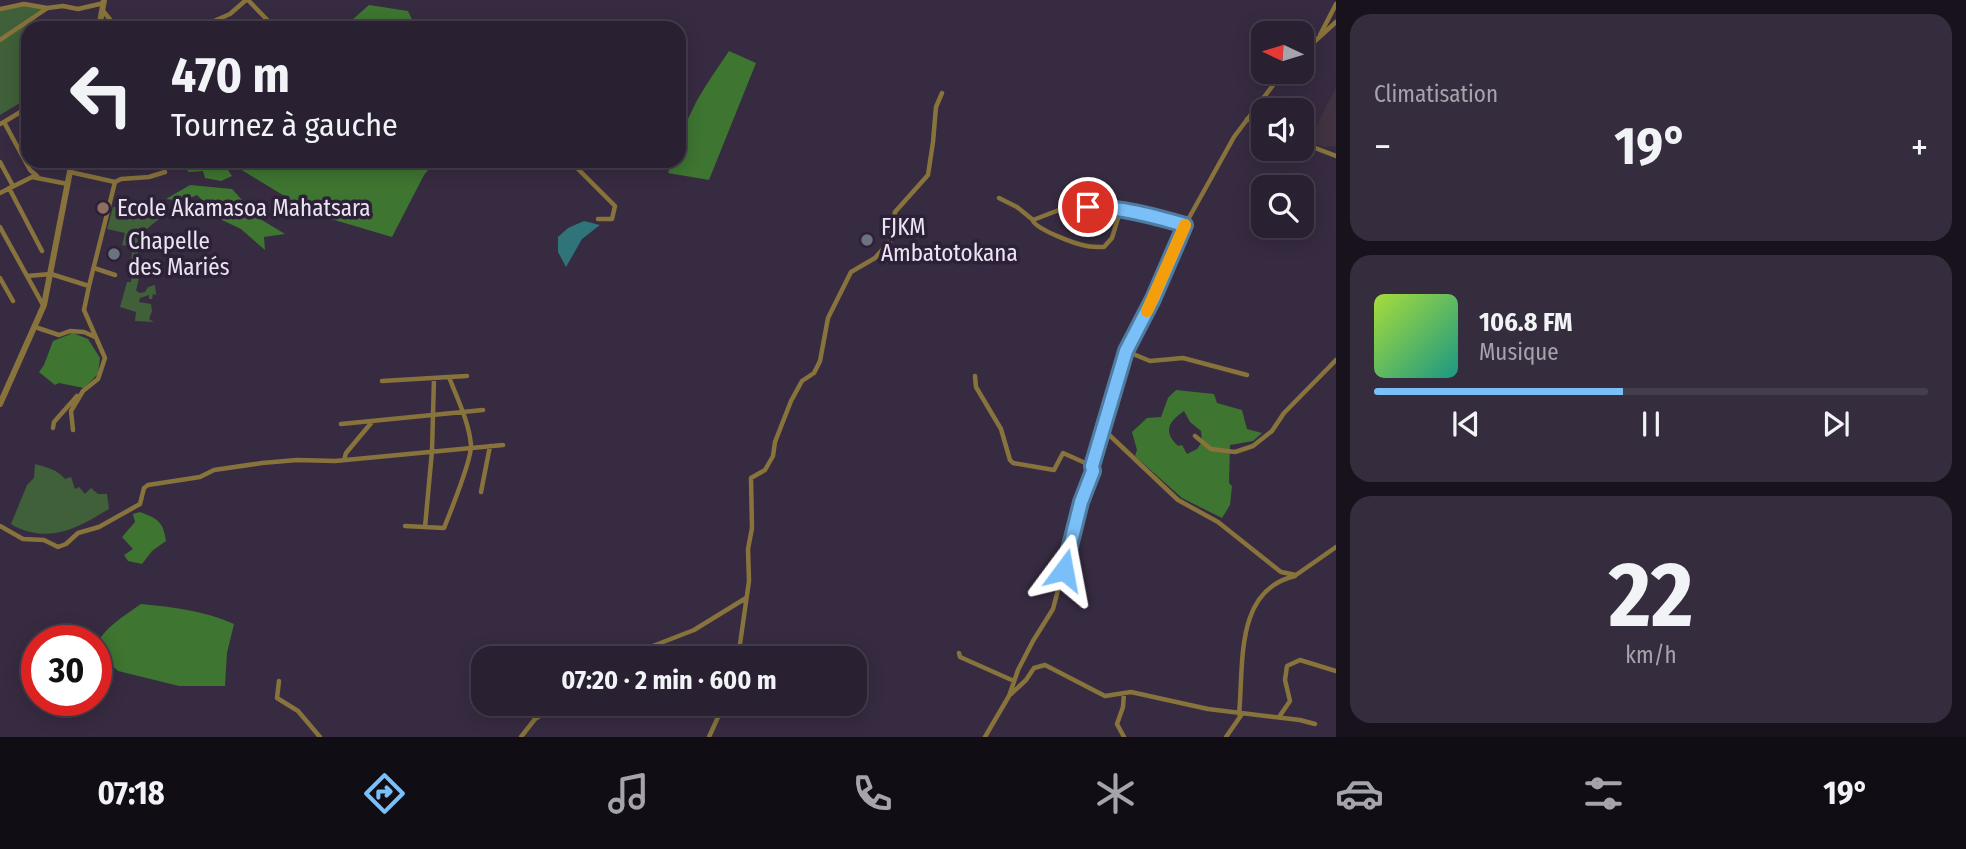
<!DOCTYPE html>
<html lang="fr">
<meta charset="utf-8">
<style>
:root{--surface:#292031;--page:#352d3d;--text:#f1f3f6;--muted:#a5a3ab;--line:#453e4d;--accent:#7abff8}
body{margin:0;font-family:"Fira Sans Condensed",sans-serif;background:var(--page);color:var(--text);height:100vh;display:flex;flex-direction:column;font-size:26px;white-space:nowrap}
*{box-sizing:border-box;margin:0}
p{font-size:23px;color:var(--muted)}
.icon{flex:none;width:38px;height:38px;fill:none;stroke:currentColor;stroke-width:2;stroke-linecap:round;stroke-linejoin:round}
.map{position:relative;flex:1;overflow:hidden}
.sheet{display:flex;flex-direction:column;gap:14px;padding:14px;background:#17121b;width:630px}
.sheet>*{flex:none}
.top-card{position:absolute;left:21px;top:21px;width:665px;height:147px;border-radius:21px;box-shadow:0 4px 18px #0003,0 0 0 2px var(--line);background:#292031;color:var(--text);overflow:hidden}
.needle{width:46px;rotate:274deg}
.fabs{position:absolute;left:1251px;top:21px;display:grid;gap:14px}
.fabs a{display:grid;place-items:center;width:63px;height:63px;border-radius:14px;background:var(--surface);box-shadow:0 4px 18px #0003,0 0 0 2px var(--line);font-size:35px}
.speed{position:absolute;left:21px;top:625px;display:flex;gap:14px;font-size:35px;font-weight:700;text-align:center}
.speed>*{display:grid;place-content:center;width:91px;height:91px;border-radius:50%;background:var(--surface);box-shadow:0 4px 18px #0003,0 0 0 2px var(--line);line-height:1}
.speed .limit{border:10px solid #d22;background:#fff;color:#111}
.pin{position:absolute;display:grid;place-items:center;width:60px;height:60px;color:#fff;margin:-30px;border:4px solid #fff;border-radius:50%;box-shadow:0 2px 7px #0007}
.me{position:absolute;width:77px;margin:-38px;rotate:13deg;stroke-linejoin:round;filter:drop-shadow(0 0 5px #0008)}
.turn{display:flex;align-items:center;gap:24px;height:147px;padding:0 35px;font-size:32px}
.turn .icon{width:91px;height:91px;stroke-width:2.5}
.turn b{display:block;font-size:49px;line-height:60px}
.big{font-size:52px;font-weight:700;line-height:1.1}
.sheet .widget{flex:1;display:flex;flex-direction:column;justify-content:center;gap:10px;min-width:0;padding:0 24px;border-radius:21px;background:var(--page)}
.sheet .dial{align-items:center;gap:0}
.dial b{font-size:91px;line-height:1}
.song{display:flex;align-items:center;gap:21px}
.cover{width:84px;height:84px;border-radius:10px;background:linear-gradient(135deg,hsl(80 70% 55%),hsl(170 70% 35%))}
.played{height:7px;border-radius:4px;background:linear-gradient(90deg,var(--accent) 45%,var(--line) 45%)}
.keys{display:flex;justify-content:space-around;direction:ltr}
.heat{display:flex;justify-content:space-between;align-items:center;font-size:38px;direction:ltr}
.trip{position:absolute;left:471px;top:646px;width:396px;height:70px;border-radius:21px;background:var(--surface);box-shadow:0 4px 18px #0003,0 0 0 2px var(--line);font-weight:700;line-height:70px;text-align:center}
.tabs{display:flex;height:112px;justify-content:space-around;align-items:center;background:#100d14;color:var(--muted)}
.tabs .icon{width:49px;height:49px}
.tabs .selected{color:var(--accent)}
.tabs b{font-size:32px;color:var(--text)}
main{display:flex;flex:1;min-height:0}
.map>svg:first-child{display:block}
.education{fill:#413341}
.green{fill:#3f6038}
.forest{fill:#3e7531;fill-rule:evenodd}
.water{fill:#2e7478}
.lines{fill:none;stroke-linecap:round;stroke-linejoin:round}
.minor{stroke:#88733c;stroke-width:4.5}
.tertiary{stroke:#88733c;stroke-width:6}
.route-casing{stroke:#4f7ca1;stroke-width:18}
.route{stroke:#7abff8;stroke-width:12}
.slow{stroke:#f59e0b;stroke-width:12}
.education-dot{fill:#8d6e63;stroke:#2d2137;stroke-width:2.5}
.worship-dot{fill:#6b7280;stroke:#2d2137;stroke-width:2.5}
.labels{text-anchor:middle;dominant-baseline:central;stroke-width:7;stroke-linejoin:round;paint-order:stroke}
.poi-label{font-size:23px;fill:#ece4f3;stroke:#2d2137;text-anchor:start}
</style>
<main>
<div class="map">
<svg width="1336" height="737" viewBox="0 0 1336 737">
<rect width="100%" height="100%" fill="#372b41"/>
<path class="education" d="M1336,87V146L1323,147L1309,141Z"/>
<path class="green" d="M24,4L47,8L25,29L28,39V98L0,115V10Z
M113,207L161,210L160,218C155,223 142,231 139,238C135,249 143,272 136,290L139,293L145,292L148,287L155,285L156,295L153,294L152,299H149V295L140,298L139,302L151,304L152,311L149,319L154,322L135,321L136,312L120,307L127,282H131L132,247L122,245L125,233L107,229Z
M35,464C46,467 58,470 65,479L71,477L75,489L79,487L85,494L91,488L98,494H107L109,509C77,528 51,544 14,526L11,524L27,485L34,478Z"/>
<path class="forest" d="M369,5L408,11L415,26L414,28H343Z
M729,51L756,63L709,180L668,173L672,161H679C679,120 707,84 729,51Z
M182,161H222L232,176L221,181L205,178L203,171L189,172L181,165Z
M227,161H436L424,175L392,237L314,214Z
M190,185L232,189L242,200L247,211L285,234L264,237L265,250L241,229L222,220L197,195L183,201L166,199Z
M73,333L88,339L100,358L98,374L84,388L59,383L55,385L39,372L44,365L53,341Z
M1176,390L1214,394L1217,403L1242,410L1247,429L1262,433L1253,441L1230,445L1229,483L1232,486L1230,505L1222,518L1182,498L1135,456L1137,450L1132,432L1147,418L1161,417L1168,398ZM1184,411L1190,422L1201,431L1202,442L1197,449L1187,454L1182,445L1178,446C1163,432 1168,422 1184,411Z
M140,512C158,519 163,521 166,541L152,551L142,564L128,561L124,555L133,549L122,537L135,522L133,514Z
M141,604C173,607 205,611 234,624L227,653L225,686H179L118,671L96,651C96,632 127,614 141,604Z"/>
<path class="water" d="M584,221L600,225L582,239L566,267L558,252V237L568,228Z"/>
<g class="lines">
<path class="minor" d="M248,0L275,28
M0,9L24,4L47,8L63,6L78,9L104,3
M103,11L117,28
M198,28L230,14L246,0
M1320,35L1336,4
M0,40L46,9
M1302,53L1336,22
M1247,119L1264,127
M4,122L22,111L28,120
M0,124L4,122L30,170L37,176
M1302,143L1336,156
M570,161L615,206L612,219H598
M0,162L13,186
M70,172L115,182
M9,188L42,251
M0,193L32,177L68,184
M999,198L1017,207L1033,220L1059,210L1075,214L1088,207H1107L1146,214L1185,225
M1033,221C1038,230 1075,244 1087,246C1092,247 1099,247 1104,247L1112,238L1118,218
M0,227L43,305
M94,268L115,275
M27,276L51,274L89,286L115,182L121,179L149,177L165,172
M0,278L13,301
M35,327L59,335L70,331L84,332L95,337
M1126,351L1150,361L1183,358L1247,375
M975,376L976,387L1001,429L1010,460L1013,463L1054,470L1063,453L1092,466
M449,377L467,376
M382,381L449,377C457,398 469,422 471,445C472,459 450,513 444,528L405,526
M341,424L483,410
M53,428L54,422L77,396
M73,430L71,411L83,391L98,379L105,358L84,310L89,286
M1104,430L1178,500L1218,522L1281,572L1296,575L1336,547
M1195,436L1211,449L1235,452L1253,446L1272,431L1284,413L1336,360
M344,460L346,453L372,422
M481,492L490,446
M0,526L23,539L44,540L58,547L66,544L78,533L99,527L140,504L144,488L148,485L200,477L214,470L262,463L297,460L335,461L503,445
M425,527L432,451L434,378
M959,653L960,657L1014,681
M622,658L694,630L746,598
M738,658L749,581L748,549L752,528L751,478L765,470L773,456L775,442L791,401L802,381L814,373L820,361L828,318L851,272L875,258L890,241L895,212L928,175L933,142L936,107L942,93
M279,681L277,698L298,711L320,737
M1011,694L1026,680L1034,668L1045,665L1105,696L1131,692L1208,709L1300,720L1315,724
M1239,714C1244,665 1234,590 1295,576
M1279,717L1290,701L1285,680L1287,666L1300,660L1336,671
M521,737L535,719L558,704
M709,737L724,704
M985,737L1009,696L1018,670L1033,641L1053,609L1081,502L1093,471L1092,466L1126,351L1153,299L1185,225L1234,137L1283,72
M1124,737L1117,724L1123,707L1124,693
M1226,737L1242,714"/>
<path class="tertiary" d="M99,28L104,0
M0,404L44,305L72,161"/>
</g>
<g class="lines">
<defs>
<path id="route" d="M1064,570L1081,502L1093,471L1092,466L1126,351L1153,299L1185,225C1153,216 1121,207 1088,207"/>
</defs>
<use href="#route" class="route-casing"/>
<use href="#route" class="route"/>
<path class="slow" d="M1147,311L1185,225"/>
</g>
<circle class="education-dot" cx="103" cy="208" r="7"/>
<g class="worship-dot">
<circle cx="867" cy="240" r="7"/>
<circle cx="114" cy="254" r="7"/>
</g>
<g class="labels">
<g class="poi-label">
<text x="117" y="208">Ecole Akamasoa Mahatsara</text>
<text x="881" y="227">FJKM<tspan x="881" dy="26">Ambatotokana</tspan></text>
<text x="128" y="241">Chapelle<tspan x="128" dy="26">des Mariés</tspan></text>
</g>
</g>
</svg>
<div class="fabs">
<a><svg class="needle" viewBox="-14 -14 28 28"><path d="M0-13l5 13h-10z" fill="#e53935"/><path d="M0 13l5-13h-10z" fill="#a5a3ab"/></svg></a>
<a><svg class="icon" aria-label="sound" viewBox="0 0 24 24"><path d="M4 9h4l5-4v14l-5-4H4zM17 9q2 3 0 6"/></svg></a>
<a><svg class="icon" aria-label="search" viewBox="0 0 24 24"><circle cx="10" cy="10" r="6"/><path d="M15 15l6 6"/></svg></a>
</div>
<div class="speed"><div class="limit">30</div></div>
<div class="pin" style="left:1088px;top:207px;background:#d93025"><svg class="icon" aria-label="arrive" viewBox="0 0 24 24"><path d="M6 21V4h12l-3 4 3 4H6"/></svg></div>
<svg class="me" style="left:1064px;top:570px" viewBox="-20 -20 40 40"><path d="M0-17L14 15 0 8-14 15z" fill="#7abff8" stroke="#fff" stroke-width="4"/></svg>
<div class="trip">07:20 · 2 min · 600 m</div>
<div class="top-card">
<div class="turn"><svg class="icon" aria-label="left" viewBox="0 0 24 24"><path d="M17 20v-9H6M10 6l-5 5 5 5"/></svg><div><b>470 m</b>Tournez à gauche</div></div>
</div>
</div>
<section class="sheet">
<div class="widget"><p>Climatisation</p>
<div class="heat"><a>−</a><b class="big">19°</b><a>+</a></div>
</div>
<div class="widget">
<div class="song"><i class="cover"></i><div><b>106.8 FM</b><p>Musique</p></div></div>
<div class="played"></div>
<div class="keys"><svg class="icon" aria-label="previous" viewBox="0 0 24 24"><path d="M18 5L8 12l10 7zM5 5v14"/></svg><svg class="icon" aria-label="pause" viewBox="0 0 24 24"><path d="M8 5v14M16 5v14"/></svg><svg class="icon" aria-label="next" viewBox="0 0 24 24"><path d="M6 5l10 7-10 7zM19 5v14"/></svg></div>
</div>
<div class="widget dial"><b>22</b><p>km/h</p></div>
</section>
</main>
<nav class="tabs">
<b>07:18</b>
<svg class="icon selected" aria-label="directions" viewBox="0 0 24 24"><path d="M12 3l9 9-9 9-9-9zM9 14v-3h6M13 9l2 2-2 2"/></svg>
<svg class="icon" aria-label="music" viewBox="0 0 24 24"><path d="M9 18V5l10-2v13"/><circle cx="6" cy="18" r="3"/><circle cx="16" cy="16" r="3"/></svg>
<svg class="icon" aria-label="phone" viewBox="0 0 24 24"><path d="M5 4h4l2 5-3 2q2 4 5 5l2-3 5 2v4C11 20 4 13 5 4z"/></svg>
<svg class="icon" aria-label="climate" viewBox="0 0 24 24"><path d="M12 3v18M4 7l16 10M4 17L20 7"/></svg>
<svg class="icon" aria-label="car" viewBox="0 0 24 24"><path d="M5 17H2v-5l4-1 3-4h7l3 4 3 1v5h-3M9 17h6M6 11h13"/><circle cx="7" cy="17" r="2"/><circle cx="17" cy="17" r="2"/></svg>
<svg class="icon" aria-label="filters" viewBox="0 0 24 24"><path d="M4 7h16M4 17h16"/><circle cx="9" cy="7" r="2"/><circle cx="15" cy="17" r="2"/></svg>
<b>19°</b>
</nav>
